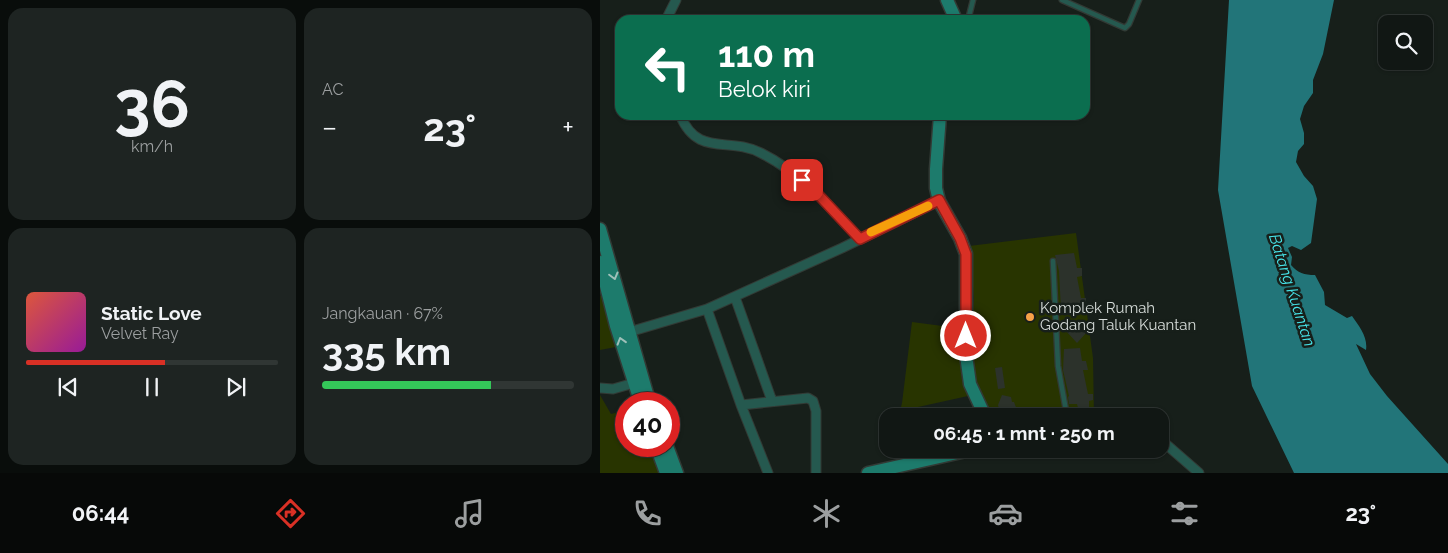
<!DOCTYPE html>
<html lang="id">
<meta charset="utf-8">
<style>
:root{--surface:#111714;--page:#1e2422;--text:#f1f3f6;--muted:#9c9fa0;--line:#303634;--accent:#d93025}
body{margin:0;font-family:Raleway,sans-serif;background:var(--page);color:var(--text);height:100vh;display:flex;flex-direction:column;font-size:19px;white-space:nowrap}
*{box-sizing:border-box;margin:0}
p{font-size:16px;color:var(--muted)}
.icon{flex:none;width:28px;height:28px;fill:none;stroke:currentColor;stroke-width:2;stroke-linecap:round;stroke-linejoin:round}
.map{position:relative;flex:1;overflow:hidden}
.details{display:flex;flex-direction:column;gap:8px;padding:8px;background:#090d0b;width:600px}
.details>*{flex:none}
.banner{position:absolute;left:15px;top:15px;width:475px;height:105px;border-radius:15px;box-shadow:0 1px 4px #0004,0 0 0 1px var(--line);background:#0b6e4f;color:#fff;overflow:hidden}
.fabs{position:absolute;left:778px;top:15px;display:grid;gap:10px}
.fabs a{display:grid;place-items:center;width:55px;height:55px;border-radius:10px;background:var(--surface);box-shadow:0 1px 4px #0004,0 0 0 1px var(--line);font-size:25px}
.speed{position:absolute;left:15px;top:392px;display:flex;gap:10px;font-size:25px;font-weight:700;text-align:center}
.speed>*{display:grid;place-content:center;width:65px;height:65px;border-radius:50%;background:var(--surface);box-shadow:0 1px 4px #0004,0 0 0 1px var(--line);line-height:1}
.speed .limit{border:8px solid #d22;background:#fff;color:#111}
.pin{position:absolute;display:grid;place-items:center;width:42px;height:42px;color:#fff;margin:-21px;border-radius:10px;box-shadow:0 2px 8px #0006}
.me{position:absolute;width:55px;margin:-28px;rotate:0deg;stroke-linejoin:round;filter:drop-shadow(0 0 4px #0008)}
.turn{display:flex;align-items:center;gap:18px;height:105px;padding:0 20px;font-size:22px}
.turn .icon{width:65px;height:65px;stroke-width:2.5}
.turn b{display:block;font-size:35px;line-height:42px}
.big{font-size:38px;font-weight:700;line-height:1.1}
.details .card{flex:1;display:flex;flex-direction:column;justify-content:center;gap:8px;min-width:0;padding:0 18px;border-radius:15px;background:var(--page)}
.details .dial{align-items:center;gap:0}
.dial b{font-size:65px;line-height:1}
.song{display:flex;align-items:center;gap:15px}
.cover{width:60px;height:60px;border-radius:8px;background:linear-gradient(135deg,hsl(10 70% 55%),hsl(300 70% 35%))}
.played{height:5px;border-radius:2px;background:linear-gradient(90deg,var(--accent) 55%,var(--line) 55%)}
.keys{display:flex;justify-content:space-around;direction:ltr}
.heat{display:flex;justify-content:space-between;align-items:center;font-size:28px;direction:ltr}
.charge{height:8px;border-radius:4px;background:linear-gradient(90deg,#34c759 67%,var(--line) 0)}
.details .tiles{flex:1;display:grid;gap:8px;grid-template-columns:repeat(2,1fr)}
.trip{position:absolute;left:279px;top:408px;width:290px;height:50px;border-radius:15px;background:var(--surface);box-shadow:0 1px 4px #0004,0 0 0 1px var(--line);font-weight:700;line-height:50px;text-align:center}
.dock{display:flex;height:80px;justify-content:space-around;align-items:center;background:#070908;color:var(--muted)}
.dock .icon{width:35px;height:35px}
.dock .on{color:var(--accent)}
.dock b{font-size:22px;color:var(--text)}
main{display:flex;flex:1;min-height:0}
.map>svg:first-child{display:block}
.green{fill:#283400}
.water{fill:#227579}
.building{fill:#2c322b}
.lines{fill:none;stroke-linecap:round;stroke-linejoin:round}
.lane-casing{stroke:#323a35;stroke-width:7}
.street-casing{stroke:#323a35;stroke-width:11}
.secondary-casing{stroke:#323a35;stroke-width:15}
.lane{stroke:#25594f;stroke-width:4.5}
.street{stroke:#25594f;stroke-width:9}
.secondary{stroke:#1d7b6c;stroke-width:12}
.oneway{stroke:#9fc0b9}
.route-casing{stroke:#8d1f18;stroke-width:12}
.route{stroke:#d93025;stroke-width:9}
.slow{stroke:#f59e0b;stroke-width:9}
.poi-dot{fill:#f7a248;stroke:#171f1a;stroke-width:2}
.labels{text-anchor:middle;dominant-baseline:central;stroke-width:5;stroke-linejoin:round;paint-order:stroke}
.poi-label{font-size:15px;fill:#d7ddda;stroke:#171f1a;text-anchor:start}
.water-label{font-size:16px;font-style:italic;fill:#47e4e9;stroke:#171f1a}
</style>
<main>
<section class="details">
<div class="tiles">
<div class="card dial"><b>36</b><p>km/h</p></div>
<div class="card"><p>AC</p>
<div class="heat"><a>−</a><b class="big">23°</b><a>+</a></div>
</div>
<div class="card">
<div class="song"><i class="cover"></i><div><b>Static Love</b><p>Velvet Ray</p></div></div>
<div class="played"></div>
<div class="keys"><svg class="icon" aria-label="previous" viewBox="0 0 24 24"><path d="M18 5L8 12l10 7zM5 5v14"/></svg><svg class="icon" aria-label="pause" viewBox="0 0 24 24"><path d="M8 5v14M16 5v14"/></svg><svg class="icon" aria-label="next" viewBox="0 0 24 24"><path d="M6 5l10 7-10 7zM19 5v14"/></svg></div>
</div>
<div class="card"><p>Jangkauan · 67%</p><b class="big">335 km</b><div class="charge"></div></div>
</div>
</section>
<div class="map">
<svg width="848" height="473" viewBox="0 0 848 473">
<rect width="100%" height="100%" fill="#171f1a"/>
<path class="green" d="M476,233L493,358L494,416H388L375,382L372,362L371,335L374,298L369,246Z
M4,295L16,347L0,350V296Z
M312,322L358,328L362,380L368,396L300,411L302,403Z
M0,395L11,414L26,410V446H50L60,473H0Z"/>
<path class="water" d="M629,0H734L723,54L713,80V93L704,106L700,119L704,133V144L698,151L696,162L704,176L713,186L717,199L711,243L701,250L692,246L688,248L692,257L691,265C698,273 704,275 715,275L724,292L725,305L747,318L752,316C759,326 768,337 766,350L756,344L770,374L787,396L848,464V473H694L652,386L618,190Z"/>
<path class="building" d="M474,253L477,268H482V276L477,277L481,298H486V306H482L483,312L470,314L468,309L461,310L459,271L455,255Z
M477,321L487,332L477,343L466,331Z
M480,348L482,361H486L488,370H483L488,394H493V400L489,401V407L478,408L477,404H469L468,397L469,396L463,370L464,349Z
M402,367L405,388L398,389L395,368Z
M402,395L411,397L412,402H414L417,410L414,411L415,416H401L398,405Z"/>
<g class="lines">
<defs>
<path id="lane" d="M462,0L525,28L529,24L539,0
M368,20L373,0
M453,261L458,366L467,416"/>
<path id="street" d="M66,20L76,0
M80,115C98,158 128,136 161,153C201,173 230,207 260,239
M135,297L172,401
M107,309L141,405L168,473
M29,332L107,309L242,248L339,201
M0,388L13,389L34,383
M141,405L208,398L213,401L216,411V473
M560,439L599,473"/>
<path id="secondary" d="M347,0L356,20
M340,115L336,169V188L339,201L360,238L366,254V355L370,384L385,416
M0,229L50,404
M0,262L16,326L41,404
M56,446L66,473
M67,446L77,473
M268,473L375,449"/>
</defs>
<use href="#lane" class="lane-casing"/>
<use href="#street" class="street-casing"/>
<use href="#secondary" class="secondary-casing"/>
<use href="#lane" class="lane"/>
<use href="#street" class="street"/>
<use href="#secondary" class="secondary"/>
</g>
<defs><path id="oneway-chevron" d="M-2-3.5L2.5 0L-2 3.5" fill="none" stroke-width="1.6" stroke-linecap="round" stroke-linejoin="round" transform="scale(1.25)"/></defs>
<g class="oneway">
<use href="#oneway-chevron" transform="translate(14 276) rotate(75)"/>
<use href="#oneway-chevron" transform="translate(21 341) rotate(-107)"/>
</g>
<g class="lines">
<defs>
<path id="route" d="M202,180L213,189L260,239L339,200L360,238L366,254V336"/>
</defs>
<use href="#route" class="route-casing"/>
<use href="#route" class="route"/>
<path class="slow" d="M271,232L328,206"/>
</g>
<circle class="poi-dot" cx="430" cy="317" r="5"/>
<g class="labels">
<g class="poi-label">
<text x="440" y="308">Komplek Rumah<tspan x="440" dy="17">Godang Taluk Kuantan</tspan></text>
</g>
<g class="water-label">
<text transform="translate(692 290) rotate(72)">Batang Kuantan</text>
</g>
</g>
</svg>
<div class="fabs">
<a><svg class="icon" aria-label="search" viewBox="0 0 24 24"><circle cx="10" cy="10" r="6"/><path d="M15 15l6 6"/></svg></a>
</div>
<div class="speed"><div class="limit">40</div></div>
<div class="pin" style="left:202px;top:180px;background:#d93025"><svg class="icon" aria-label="arrive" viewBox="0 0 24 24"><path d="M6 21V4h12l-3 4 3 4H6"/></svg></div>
<svg class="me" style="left:366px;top:336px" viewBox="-20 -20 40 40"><circle r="17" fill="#d93025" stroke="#fff" stroke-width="3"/><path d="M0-11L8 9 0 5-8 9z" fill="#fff"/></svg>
<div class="trip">06:45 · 1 mnt · 250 m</div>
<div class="banner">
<div class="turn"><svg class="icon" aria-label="left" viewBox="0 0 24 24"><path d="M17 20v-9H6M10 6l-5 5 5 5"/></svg><div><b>110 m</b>Belok kiri</div></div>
</div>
</div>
</main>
<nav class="dock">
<b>06:44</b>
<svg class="icon on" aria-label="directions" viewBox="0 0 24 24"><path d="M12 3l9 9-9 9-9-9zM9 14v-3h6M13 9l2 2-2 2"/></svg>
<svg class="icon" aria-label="music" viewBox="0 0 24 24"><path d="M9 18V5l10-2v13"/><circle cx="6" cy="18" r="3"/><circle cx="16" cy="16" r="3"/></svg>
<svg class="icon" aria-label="phone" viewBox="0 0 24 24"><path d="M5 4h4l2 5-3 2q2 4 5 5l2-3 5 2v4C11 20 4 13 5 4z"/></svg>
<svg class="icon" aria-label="climate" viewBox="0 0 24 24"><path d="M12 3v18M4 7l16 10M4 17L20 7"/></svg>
<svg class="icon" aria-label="car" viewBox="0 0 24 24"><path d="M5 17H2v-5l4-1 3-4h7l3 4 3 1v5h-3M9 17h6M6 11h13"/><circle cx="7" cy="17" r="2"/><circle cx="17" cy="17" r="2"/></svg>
<svg class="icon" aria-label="filters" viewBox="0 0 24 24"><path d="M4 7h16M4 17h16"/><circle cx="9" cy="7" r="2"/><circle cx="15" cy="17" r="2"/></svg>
<b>23°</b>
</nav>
